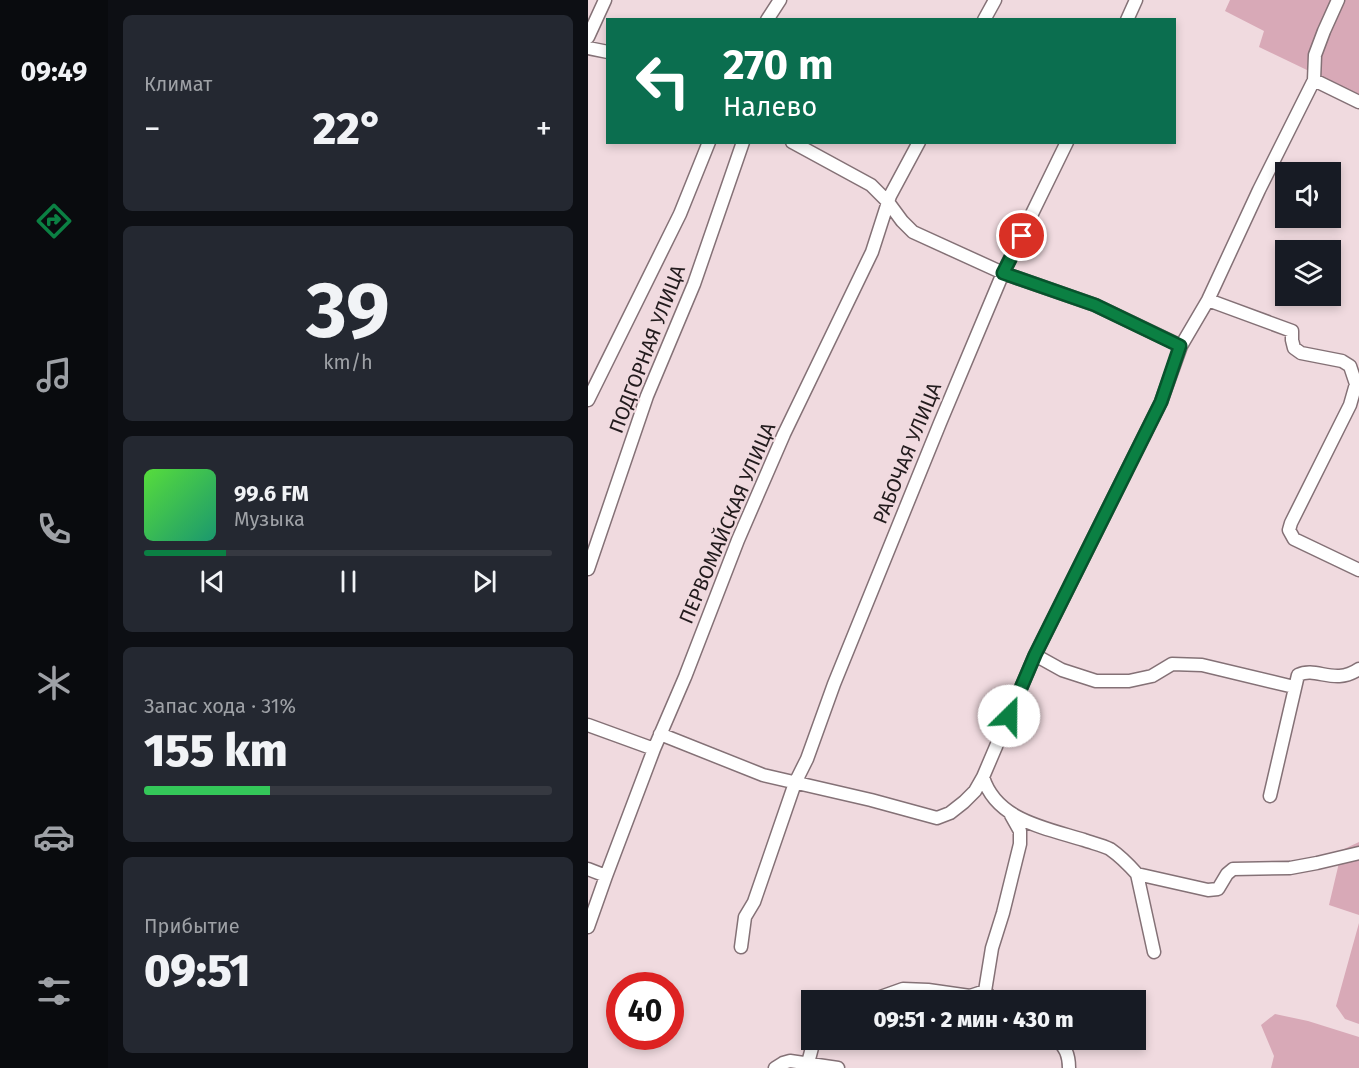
<!DOCTYPE html>
<html lang="ru">
<meta charset="utf-8">
<style>
:root{--surface:#171b24;--page:#242831;--text:#f1f3f6;--muted:#9ea1a6;--line:#363941;--accent:#0b8043}
body{margin:0;font-family:"Fira Sans",sans-serif;background:var(--page);color:var(--text);height:100vh;display:flex;flex-direction:column;font-size:22px;white-space:nowrap}
*{box-sizing:border-box;margin:0}
p{font-size:20px;color:var(--muted)}
.icon{flex:none;width:33px;height:33px;fill:none;stroke:currentColor;stroke-width:2;stroke-linecap:round;stroke-linejoin:round}
.map{position:relative;flex:1;overflow:hidden}
.panel{display:flex;flex-direction:column;gap:15px;padding:15px;background:#0d0f14;width:480px}
.panel>*{flex:none}
.hud{position:absolute;left:18px;top:18px;width:570px;height:126px;border-radius:0px;box-shadow:0 3px 9px #0003;background:#0b6e4f;color:#fff;overflow:hidden}
.tools{position:absolute;left:687px;top:162px;display:grid;gap:12px}
.tools a{display:grid;place-items:center;width:66px;height:66px;border-radius:0px;background:var(--surface);box-shadow:0 3px 9px #0003;font-size:30px}
.speed{position:absolute;left:18px;top:972px;display:flex;gap:12px;font-size:30px;font-weight:700;text-align:center}
.speed>*{display:grid;place-content:center;width:78px;height:78px;border-radius:50%;background:var(--surface);box-shadow:0 3px 9px #0003;line-height:1}
.speed .limit{border:9px solid #d22;background:#fff;color:#111}
.pin{position:absolute;display:grid;place-items:center;width:51px;height:51px;color:#fff;margin:-26px;border:3px solid #fff;border-radius:50%;box-shadow:0 2px 6px #0007}
.me{position:absolute;width:66px;margin:-33px;rotate:23deg;stroke-linejoin:round;filter:drop-shadow(0 0 4px #0008)}
.turn{display:flex;align-items:center;gap:21px;height:126px;padding:0 18px;font-size:27px}
.turn .icon{width:78px;height:78px;stroke-width:2.5}
.turn b{display:block;font-size:42px;line-height:51px}
.big{font-size:45px;font-weight:800;line-height:1.1}
.panel .card{flex:1;display:flex;flex-direction:column;justify-content:center;gap:9px;min-width:0;padding:0 21px;border-radius:9px;background:var(--page)}
.panel .dial{align-items:center;gap:0}
.dial b{font-size:78px;line-height:1}
.song{display:flex;align-items:center;gap:18px}
.cover{width:72px;height:72px;border-radius:9px;background:linear-gradient(135deg,hsl(110 70% 55%),hsl(160 70% 35%))}
.played{height:6px;border-radius:3px;background:linear-gradient(90deg,var(--accent) 20%,var(--line) 20%)}
.keys{display:flex;justify-content:space-around;direction:ltr}
.heat{display:flex;justify-content:space-between;align-items:center;font-size:33px;direction:ltr}
.charge{height:9px;border-radius:4px;background:linear-gradient(90deg,#34c759 31%,var(--line) 0)}
.trip{position:absolute;left:213px;top:990px;width:345px;height:60px;border-radius:0px;background:var(--surface);box-shadow:0 3px 9px #0003;font-weight:800;line-height:60px;text-align:center}
main{display:flex;flex:1;min-height:0}
.tabs{display:flex;flex-direction:column;width:108px;justify-content:space-around;align-items:center;background:#090b0e;color:var(--muted)}
.tabs .icon{width:42px;height:42px}
.tabs .current{color:var(--accent)}
.tabs b{font-size:27px;color:var(--text)}
.map>svg:first-child{display:block}
.green{fill:#d8a9b7}
.lines{fill:none;stroke-linecap:round;stroke-linejoin:round}
.minor-casing{stroke:#847176;stroke-width:15}
.minor{stroke:#fff;stroke-width:12}
.route-casing{stroke:#07532c;stroke-width:15}
.route{stroke:#0b8043;stroke-width:10}
.labels{text-anchor:middle;dominant-baseline:central;stroke-width:4.5;stroke-linejoin:round;paint-order:stroke}
.street-label{font-size:20px;fill:#221b1d;stroke:#f0dadf}
</style>
<main>
<nav class="tabs">
<b>09:49</b>
<svg class="icon current" aria-label="directions" viewBox="0 0 24 24"><path d="M12 3l9 9-9 9-9-9zM9 14v-3h6M13 9l2 2-2 2"/></svg>
<svg class="icon" aria-label="music" viewBox="0 0 24 24"><path d="M9 18V5l10-2v13"/><circle cx="6" cy="18" r="3"/><circle cx="16" cy="16" r="3"/></svg>
<svg class="icon" aria-label="phone" viewBox="0 0 24 24"><path d="M5 4h4l2 5-3 2q2 4 5 5l2-3 5 2v4C11 20 4 13 5 4z"/></svg>
<svg class="icon" aria-label="climate" viewBox="0 0 24 24"><path d="M12 3v18M4 7l16 10M4 17L20 7"/></svg>
<svg class="icon" aria-label="car" viewBox="0 0 24 24"><path d="M5 17H2v-5l4-1 3-4h7l3 4 3 1v5h-3M9 17h6M6 11h13"/><circle cx="7" cy="17" r="2"/><circle cx="17" cy="17" r="2"/></svg>
<svg class="icon" aria-label="filters" viewBox="0 0 24 24"><path d="M4 7h16M4 17h16"/><circle cx="9" cy="7" r="2"/><circle cx="15" cy="17" r="2"/></svg>
</nav>
<section class="panel">
<div class="card"><p>Климат</p>
<div class="heat"><a>−</a><b class="big">22°</b><a>+</a></div>
</div>
<div class="card dial"><b>39</b><p>km/h</p></div>
<div class="card">
<div class="song"><i class="cover"></i><div><b>99.6 FM</b><p>Музыка</p></div></div>
<div class="played"></div>
<div class="keys"><svg class="icon" aria-label="previous" viewBox="0 0 24 24"><path d="M18 5L8 12l10 7zM5 5v14"/></svg><svg class="icon" aria-label="pause" viewBox="0 0 24 24"><path d="M8 5v14M16 5v14"/></svg><svg class="icon" aria-label="next" viewBox="0 0 24 24"><path d="M6 5l10 7-10 7zM19 5v14"/></svg></div>
</div>
<div class="card"><p>Запас хода · 31%</p><b class="big">155 km</b><div class="charge"></div></div>
<div class="card"><p>Прибытие</p><b class="big">09:51</b></div>
</section>
<div class="map">
<svg width="771" height="1068" viewBox="0 0 771 1068">
<rect width="100%" height="100%" fill="#f0dadf"/>
<path class="green" d="M642,0H771V95L671,47L676,31L637,11Z
M771,842V915L741,905L754,850Z
M771,923V1024L757,1019L748,1006Z
M687,1014L720,1021L771,1037V1068H683L686,1056L673,1025Z"/>
<g class="lines">
<defs>
<path id="minor" d="M179,20L192,0
M396,20L407,0
M539,20L548,0
M0,37L17,0
M0,48L20,52
M726,80L727,55L736,31L750,0
M204,142L283,185L300,202L314,221L325,232L415,273L507,305L593,346
M620,300L704,331V340L706,348L713,353L754,361L762,366L768,384L762,405L703,523L701,530L706,539L771,570
M0,400L92,214L121,142
M0,569L59,396L106,284L155,142
M447,655L474,670L508,681H541L564,676L584,664L614,665L706,687
M0,725L66,749
M72,734L175,775L283,800L349,818L362,813L376,802L387,791L395,777
M682,796L710,675C729,666 746,686 771,669
M0,869L18,876
M549,874C541,865 532,856 522,849C514,845 504,843 496,840C457,828 408,820 395,777L447,655L573,402L593,346L620,300L671,190L726,80L771,102
M549,874L620,890L630,889L639,874L645,869L702,868L729,863L771,853
M549,874L566,952
M0,927L18,876L66,749L97,677L150,540L196,434L284,252L302,196L331,142
M153,947L157,917L166,902L207,783L219,759L246,684L352,423L415,273L479,142
M284,1000L315,989L340,990L382,996L397,991
M405,1000L397,991L404,948L415,913L432,844V831L423,815
M468,1040C478,1046 481,1056 481,1068
M220,1063L226,1040
M187,1068L195,1063L202,1061L250,1068"/>
</defs>
<use href="#minor" class="minor-casing"/>
<use href="#minor" class="minor"/>
</g>
<g class="lines">
<defs>
<path id="route" d="M421,716L447,655L573,402L592,346L507,305L415,273L434,236"/>
</defs>
<use href="#route" class="route-casing"/>
<use href="#route" class="route"/>
</g>
<g class="labels">
<g class="street-label">
<text transform="translate(59 349) rotate(-69)">ПОДГОРНАЯ УЛИЦА</text>
<text transform="translate(319 453) rotate(-68)">РАБОЧАЯ УЛИЦА</text>
<text transform="translate(139 523) rotate(-67)">ПЕРВОМАЙСКАЯ УЛИЦА</text>
</g>
</g>
</svg>
<div class="tools">
<a><svg class="icon" aria-label="sound" viewBox="0 0 24 24"><path d="M4 9h4l5-4v14l-5-4H4zM17 9q2 3 0 6"/></svg></a>
<a><svg class="icon" aria-label="layers" viewBox="0 0 24 24"><path d="M12 4l9 5-9 5-9-5zM3 14l9 5 9-5"/></svg></a>
</div>
<div class="speed"><div class="limit">40</div></div>
<div class="pin" style="left:434px;top:236px;background:#d93025"><svg class="icon" aria-label="arrive" viewBox="0 0 24 24"><path d="M6 21V4h12l-3 4 3 4H6"/></svg></div>
<svg class="me" style="left:421px;top:716px" viewBox="-20 -20 40 40"><circle r="19" fill="#fff"/><path d="M0-13L10 11 0 6-10 11z" fill="#0b8043"/></svg>
<div class="trip">09:51 · 2 мин · 430 m</div>
<div class="hud">
<div class="turn"><svg class="icon" aria-label="left" viewBox="0 0 24 24"><path d="M17 20v-9H6M10 6l-5 5 5 5"/></svg><div><b>270 m</b>Налево</div></div>
</div>
</div>
</main>
